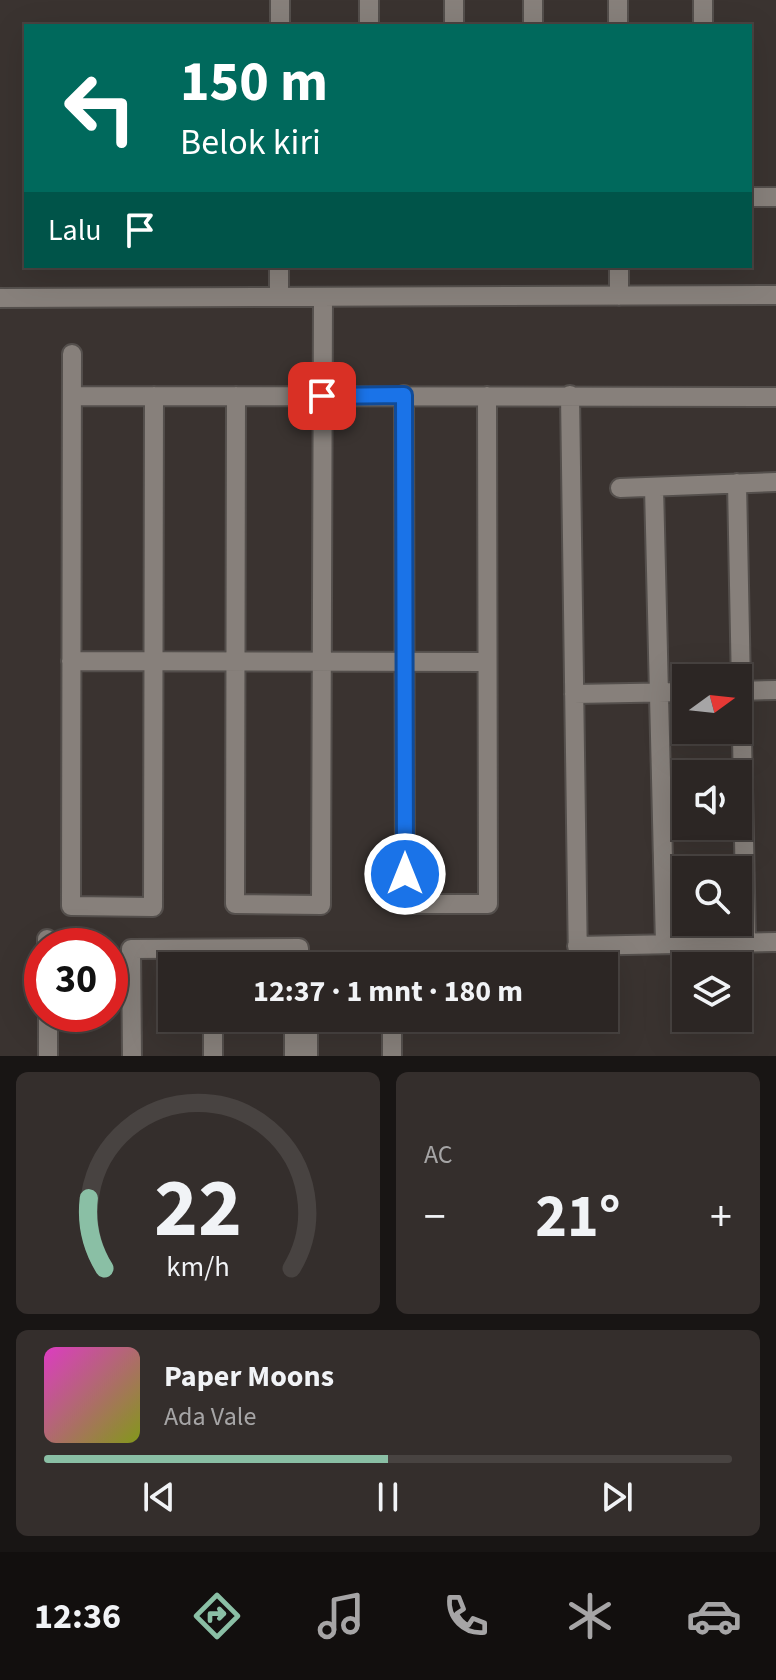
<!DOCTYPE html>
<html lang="id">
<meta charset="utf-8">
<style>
:root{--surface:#2c2624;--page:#342e2c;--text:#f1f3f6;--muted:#a6a5a6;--line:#484341;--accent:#8abfa5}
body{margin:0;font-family:"Source Sans 3",sans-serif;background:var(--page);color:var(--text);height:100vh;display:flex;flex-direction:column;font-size:30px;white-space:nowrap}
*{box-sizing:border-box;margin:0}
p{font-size:26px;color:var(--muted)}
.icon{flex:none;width:44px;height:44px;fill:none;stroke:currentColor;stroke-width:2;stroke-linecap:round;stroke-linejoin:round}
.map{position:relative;height:1056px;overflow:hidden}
.sheet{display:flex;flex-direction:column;gap:16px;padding:16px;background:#181514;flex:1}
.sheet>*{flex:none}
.hud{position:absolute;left:24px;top:24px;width:728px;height:244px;border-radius:0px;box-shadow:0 8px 32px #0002,0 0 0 2px var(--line);background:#00695c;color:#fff;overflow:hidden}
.needle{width:52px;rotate:75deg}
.fabs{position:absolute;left:672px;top:664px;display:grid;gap:16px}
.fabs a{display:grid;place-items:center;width:80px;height:80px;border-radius:0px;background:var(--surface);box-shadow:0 8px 32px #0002,0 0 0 2px var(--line);font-size:40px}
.speed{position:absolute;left:24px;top:928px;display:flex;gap:16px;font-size:40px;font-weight:700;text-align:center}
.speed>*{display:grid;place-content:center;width:104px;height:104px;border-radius:50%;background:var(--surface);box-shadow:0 8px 32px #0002,0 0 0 2px var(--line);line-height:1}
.speed .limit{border:12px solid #d22;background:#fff;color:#111}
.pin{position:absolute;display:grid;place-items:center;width:68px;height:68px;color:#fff;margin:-34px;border-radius:16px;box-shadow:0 4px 12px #0006}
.me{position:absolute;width:88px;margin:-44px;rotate:0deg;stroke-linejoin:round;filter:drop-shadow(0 0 6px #0008)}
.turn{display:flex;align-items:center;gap:28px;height:168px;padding:0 24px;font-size:36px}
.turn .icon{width:104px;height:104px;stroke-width:2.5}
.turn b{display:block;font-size:56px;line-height:68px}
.then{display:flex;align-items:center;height:76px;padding:0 24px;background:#0003;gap:16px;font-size:30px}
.big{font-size:60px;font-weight:700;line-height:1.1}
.sheet .tile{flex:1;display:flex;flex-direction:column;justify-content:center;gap:12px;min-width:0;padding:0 28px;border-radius:12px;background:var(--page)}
.sheet .dial{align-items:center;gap:0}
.dial svg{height:208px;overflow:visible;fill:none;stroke:var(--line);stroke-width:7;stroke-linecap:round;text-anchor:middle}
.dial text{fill:var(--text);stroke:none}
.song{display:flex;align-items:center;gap:24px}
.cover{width:96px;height:96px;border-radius:12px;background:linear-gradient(135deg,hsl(310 70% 55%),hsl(70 70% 35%))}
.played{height:8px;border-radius:4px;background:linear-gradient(90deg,var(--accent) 50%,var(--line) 50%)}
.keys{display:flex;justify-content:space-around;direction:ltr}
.heat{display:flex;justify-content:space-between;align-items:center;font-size:44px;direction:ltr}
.sheet .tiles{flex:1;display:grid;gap:16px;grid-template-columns:1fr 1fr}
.tile:last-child{grid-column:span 2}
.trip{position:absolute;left:158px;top:952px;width:460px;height:80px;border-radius:0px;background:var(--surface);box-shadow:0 8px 32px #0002,0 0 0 2px var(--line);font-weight:700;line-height:80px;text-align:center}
.tab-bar{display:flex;height:128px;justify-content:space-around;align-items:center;background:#120f0e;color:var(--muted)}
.tab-bar .icon{width:56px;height:56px}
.tab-bar .on{color:var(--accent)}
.tab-bar b{font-size:36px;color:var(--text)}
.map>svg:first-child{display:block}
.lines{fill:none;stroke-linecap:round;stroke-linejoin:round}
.minor-casing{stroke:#544f4c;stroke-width:22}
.minor{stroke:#87807b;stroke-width:18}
.route-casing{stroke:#114b97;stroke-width:20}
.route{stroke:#1a73e8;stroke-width:14}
</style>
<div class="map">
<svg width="776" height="1056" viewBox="0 0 776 1056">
<rect width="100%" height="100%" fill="#3a3330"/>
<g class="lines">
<defs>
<path id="minor" d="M454,0V26
M533,0V26
M618,0V26
M280,26V0
M369,26V0
M703,26V0
M750,197H776
M619,296V266
M279,297V266
M0,298L776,295
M72,354L71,906L153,907L154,396
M404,395L405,904H488L487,396
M570,395L578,966
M72,396L776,397
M236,396L235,904L321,905L323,297
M737,483L746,942
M654,487L665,944
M620,488L776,482
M71,661L487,662
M738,691L776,690
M574,694L686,692
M47,939V946
M577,946L776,942
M48,1014V1056
M294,1018V1056
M308,1018V1056
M132,1056L131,949L299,948V966
M213,1056V1018
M392,1056V1018"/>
</defs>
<use href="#minor" class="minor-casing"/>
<use href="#minor" class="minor"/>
</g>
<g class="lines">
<defs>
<path id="route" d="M322,396L404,395L405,874"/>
</defs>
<use href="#route" class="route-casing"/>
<use href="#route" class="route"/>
</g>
</svg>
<div class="fabs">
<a><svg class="needle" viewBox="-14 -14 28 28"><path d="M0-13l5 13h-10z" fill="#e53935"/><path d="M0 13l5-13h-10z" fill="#a6a5a6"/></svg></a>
<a><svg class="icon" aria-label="sound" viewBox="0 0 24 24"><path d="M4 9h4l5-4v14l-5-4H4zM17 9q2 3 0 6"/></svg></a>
<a><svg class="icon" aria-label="search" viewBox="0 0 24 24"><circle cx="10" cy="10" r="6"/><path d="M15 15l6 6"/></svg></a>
<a><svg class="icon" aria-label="layers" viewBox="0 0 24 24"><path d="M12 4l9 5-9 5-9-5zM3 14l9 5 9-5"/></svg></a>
</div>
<div class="speed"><div class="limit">30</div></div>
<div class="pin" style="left:322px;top:396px;background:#d93025"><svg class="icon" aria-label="arrive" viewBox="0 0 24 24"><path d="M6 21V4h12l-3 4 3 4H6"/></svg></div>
<svg class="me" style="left:405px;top:874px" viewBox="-20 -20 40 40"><circle r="17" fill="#1a73e8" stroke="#fff" stroke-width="3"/><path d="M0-11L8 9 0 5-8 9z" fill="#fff"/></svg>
<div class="trip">12:37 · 1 mnt · 180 m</div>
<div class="hud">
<div class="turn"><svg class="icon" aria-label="left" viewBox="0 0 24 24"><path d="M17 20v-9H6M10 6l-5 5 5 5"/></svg><div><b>150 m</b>Belok kiri</div></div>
<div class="then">Lalu<svg class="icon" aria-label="arrive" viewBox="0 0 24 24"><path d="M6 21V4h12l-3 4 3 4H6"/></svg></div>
</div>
</div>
<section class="sheet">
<div class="tiles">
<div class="tile dial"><svg viewBox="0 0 100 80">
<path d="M14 69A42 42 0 1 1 86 69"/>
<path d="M14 69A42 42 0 0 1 8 42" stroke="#8abfa5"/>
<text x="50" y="56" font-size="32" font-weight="700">22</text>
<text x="50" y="72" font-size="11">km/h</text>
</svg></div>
<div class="tile"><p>AC</p>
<div class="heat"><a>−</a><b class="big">21°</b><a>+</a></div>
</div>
<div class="tile">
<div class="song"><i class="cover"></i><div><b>Paper Moons</b><p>Ada Vale</p></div></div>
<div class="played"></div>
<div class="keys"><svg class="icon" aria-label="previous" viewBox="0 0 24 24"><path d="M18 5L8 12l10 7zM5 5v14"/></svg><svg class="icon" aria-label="pause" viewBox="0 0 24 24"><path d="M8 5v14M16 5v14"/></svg><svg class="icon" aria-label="next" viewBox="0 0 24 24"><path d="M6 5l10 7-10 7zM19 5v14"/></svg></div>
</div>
</div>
</section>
<nav class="tab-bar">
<b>12:36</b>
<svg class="icon on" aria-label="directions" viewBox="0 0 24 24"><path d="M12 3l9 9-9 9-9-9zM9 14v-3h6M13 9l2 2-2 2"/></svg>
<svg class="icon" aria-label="music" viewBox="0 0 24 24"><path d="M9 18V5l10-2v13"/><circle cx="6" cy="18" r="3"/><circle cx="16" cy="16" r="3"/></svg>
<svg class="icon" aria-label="phone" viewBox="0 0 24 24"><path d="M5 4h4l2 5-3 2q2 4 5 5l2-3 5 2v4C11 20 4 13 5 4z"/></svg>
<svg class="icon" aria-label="climate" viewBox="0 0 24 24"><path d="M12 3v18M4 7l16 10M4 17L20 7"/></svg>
<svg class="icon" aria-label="car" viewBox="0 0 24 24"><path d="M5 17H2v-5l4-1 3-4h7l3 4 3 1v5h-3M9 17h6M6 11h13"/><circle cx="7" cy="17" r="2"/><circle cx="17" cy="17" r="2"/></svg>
</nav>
